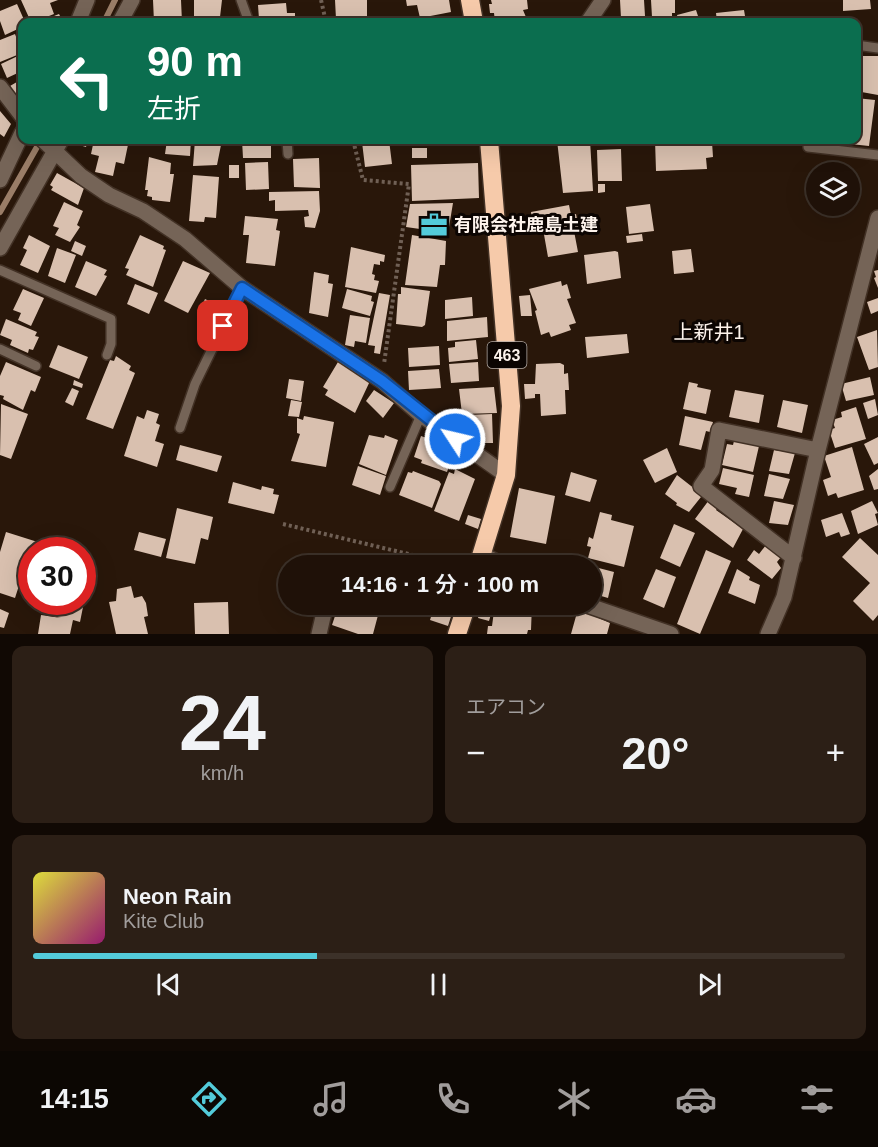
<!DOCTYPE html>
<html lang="ja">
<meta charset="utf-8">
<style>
:root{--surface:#1f1108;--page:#2c1f16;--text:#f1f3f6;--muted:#a19d9c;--line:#3c3129;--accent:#53cbda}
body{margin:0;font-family:Helvetica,"Noto Sans JP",sans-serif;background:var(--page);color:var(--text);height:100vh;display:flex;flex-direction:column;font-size:22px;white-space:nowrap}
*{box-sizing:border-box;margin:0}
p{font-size:20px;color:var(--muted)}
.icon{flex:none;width:33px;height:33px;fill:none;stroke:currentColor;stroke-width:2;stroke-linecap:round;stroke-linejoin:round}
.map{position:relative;height:634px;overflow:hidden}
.panel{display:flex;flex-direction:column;gap:12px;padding:12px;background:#110904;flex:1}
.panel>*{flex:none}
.hud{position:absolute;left:18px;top:18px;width:843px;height:126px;border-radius:12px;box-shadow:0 6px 24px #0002,0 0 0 2px var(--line);background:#0b6e4f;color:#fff;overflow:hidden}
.fabs{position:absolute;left:806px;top:162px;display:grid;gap:12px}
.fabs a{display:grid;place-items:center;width:54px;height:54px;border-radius:50%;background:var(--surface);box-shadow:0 6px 24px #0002,0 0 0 2px var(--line);font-size:30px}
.speed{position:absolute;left:18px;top:537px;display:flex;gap:12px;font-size:30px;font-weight:700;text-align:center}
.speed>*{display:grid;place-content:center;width:78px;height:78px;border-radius:50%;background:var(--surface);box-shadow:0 6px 24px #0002,0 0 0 2px var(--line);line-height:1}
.speed .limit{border:9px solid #d22;background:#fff;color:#111}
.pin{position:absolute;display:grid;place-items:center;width:51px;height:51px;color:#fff;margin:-26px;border-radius:12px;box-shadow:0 3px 9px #0006}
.me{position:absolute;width:66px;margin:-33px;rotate:305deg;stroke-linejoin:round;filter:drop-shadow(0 0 4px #0008)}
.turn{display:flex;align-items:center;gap:21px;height:126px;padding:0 30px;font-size:27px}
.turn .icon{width:78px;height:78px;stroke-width:2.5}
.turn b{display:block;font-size:42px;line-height:51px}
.big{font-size:45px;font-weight:600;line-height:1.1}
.panel .widget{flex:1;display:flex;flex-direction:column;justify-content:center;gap:9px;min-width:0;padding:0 21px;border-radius:12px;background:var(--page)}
.panel .dial{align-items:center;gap:0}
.dial b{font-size:78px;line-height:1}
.song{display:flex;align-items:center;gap:18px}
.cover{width:72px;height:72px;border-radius:9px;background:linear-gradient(135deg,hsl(60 70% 55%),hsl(320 70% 35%))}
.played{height:6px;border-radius:3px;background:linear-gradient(90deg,var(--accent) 35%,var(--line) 35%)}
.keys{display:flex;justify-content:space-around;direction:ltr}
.heat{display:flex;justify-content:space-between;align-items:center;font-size:33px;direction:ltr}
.panel .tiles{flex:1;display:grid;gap:12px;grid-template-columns:1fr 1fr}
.widget:last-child{grid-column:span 2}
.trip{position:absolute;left:278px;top:555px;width:324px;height:60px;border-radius:30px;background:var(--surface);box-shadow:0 6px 24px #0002,0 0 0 2px var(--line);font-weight:600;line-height:60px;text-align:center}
.tabs{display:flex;height:96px;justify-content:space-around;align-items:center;background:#0c0703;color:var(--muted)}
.tabs .icon{width:42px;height:42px}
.tabs .on{color:var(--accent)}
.tabs b{font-size:27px;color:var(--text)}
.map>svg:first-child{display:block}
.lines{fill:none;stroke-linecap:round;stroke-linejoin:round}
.stream{stroke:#9a7d67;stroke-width:6}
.building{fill:#d9c0af}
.lane-casing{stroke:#423125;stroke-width:12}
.street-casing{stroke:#423125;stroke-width:18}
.highway-casing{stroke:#423125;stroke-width:21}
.path{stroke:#706055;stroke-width:4;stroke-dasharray:3 3;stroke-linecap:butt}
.lane{stroke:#756457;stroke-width:9}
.street{stroke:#756457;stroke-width:15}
.highway{stroke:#f6caaa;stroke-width:18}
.route-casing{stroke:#114b97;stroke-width:15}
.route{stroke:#1a73e8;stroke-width:10}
.labels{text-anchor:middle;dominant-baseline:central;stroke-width:6;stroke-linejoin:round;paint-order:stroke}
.shield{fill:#0c0502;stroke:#b5aca6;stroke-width:1.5}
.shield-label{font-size:16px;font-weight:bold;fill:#fdf3ec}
.poi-label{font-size:18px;font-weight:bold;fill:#fdf3ec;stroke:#0c0502;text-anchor:start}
.neighbourhood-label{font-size:20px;fill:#fdf3ec;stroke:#0c0502}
</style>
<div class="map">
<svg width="878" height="634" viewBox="0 0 878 634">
<rect width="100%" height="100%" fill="#29170a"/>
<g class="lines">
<path class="stream" d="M104,22L115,0
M0,212L41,140"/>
</g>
<path class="building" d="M21,0H58L50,3L54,14L34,22H31Z
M153,0H181L182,22H154Z
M194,0H222L220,17L194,16Z
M335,0H367V22H339V19H336Z
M406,0H449L451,12L420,18L417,5L407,6Z
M491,0H527L528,9L523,10L528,22H495L494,13H490L489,4H492Z
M620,0H644L645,16L621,18Z
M651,0H675V13H672V16L652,17Z
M843,0H870L871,9L843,11Z
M286,3L287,13H295V20L261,22L259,19L258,5Z
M17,4L25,22L20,28L5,35L0,21V11Z
M696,10L700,22H679L677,15Z
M744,10L746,22H717L716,13Z
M59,14L63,22H39Z
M15,34L22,53L0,62V40Z
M856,53H860L859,56H878V95L856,91Z
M22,54V71L7,78L1,64Z
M22,79V104L10,86Z
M856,98L875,100L869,146L841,143V140H856Z
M0,111L11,124L4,137L0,134Z
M77,140H88L86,147L76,144Z
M94,140H129L124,164L116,162L113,176L95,172L99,156L91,154Z
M167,140H191L190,156L165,154Z
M195,140H222L217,165L193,166Z
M242,140H271V158H243Z
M358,140H389L392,164L365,167L362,142H358Z
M557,140H590L593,191L563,193Z
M655,140H706V142H712L713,157L706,158L707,169L656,171Z
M412,148H427V158H412Z
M621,149L622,181H598L597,150Z
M149,157L171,163L170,174H174L170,202L152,200V197L147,196L148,190H145Z
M319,158L320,188L294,187L293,159Z
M268,162L269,189L246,190L245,163Z
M478,163L479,198L412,201L411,165Z
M229,165H239V178H229Z
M57,173L84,188L78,205L51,190L53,187L50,185Z
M193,175L219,177L216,218L205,217L204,222L189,221Z
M598,184H605V192L598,193Z
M319,191L320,211L315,228L305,227L304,217L309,216L308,210L275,211V200L269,201V192Z
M64,202L83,211L77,225L80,227L70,242L55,235L59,228L53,226Z
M453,203L448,233L406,227L410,204Z
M650,204L654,231L629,234L626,207Z
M569,205L571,215L576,214L579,230L574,231L578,252L548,257L543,229L534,231L531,212Z
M245,216L278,219L276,230L280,231L275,266L246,263L249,235H243Z
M642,234L643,241L627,243L626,236Z
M29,235L50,246L38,273L20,265L27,250L23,248Z
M140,235L164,246L163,249L166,250L153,287L126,275L129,269L125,268Z
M412,235L446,241L445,265H440L437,287L405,285Z
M75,241L86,246L82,256L71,251Z
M351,247L385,255L384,262L380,261V265L374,264L372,274L375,275L374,280L379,281L376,293L345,287Z
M57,248L76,255L65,283L48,276Z
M691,249L694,272L674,274L672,251Z
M615,251L618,252L621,278L587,284L584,255Z
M86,261L107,270L104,275L107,276L96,296L75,287Z
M183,261L210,273L188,313L164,301Z
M878,270V288L874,278L876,277L874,271Z
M314,272L329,275L328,283L333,284L328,317L309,313Z
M561,281L562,286L567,284L571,298L567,299L576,323L569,325L571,330L551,337L549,332L541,335L535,311L537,310L529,289Z
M135,284L158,293L149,314L127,304Z
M401,287L430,291L425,325L422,327L396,324L398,294H401Z
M23,289L44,298L31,326L18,320L21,313L13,310Z
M347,289L372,296L371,301L374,302L370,316L342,308Z
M379,293L390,295L380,354L374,353L375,346L368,345Z
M530,295L532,316H521L519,296Z
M472,297L473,316L445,319V300Z
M878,298V311L871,314L867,302Z
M205,299L221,307L214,322L198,315Z
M350,315L370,318L366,343L355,341L354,347L345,345Z
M487,317L488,337L447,341V321Z
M6,319L37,332L35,336L39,337L33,350L29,349L28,353L10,345L12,340L0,335Z
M877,330L878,367L869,370L857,337Z
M627,334L629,353L587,358L585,337Z
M476,340L478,359L449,362L448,348L455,347V342Z
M58,345L88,357L79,379L49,367Z
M439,346L440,365L409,367L408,348Z
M116,356L131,366L129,370L135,373L113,429L86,419L110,360L114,361Z
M6,362L41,377L35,392L31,390L23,410L3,399L4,396L0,395V376Z
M338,362L370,381L355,413L325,395L328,390L323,387Z
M478,362L479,381L451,383L449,364Z
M560,363L564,365V374L568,373L569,390H565L566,414L541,416L540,394H535V398L525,399L524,384H535L536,364Z
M439,369L441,388L409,390L408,371Z
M870,377L874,395L846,401L841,384Z
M289,379L304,381L301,401L286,398Z
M74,380L83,384L82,388L73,385Z
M689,382L698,384L697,387L711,390L706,414L683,409Z
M494,387L497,413L462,414L459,389Z
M72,388L79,391L73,406L65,402Z
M374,390L394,403L383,418L366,401Z
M735,390L764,395L759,423L729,417Z
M875,399L878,415L868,419L863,403Z
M291,400L302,402L299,417L288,416Z
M783,400L808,405L802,433L777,427Z
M1,404L28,414L11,459L0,455Z
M856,407L866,439L835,448L829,430L835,428L832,420L842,417L841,412Z
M147,410L159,414L156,423L160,425L155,441L164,444L157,467L124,456L137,416L144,419Z
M492,414L493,443H476L469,439L468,415Z
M304,416L334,422L326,467L291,461L300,434L297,433V418L303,420Z
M685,416L713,422L710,432L706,431L701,450L679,445Z
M369,435L384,438L385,435L398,440L386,475L359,464Z
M421,436L455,448L447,472L421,463L422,460L414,457Z
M878,437V463L874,465L864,444Z
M734,441L759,446L753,472L722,465L727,444L733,445Z
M180,445L222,456L217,472L176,460Z
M852,447L864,490L838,498L836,493L828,496L823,480L831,477L824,456Z
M667,448L677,472L655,483L643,460Z
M774,450L795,453L789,474L769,471Z
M358,466L386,476L380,495L352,485Z
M723,468L754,475L749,497L735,494L737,488L719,484Z
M455,469L475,479L459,521L434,511L449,472L454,474Z
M878,469V489L874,490L869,476Z
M413,471L439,481L441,484L432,508L399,495L408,472L412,473Z
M571,472L597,480L590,502L565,495Z
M769,474L790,479L783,499L764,496Z
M677,475L700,493L701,497L689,512L676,505L677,503L665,494Z
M233,482L261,490L262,486L274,489L273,494L279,495L274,514L228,503Z
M519,488L555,496L546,544L510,537Z
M709,500L718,507L716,510L743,529L733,548L695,519Z
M774,501L794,505L788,525L769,523Z
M872,501L878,513L875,514L878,525L858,534L851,511Z
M177,508L213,517L208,540L201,538L195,564L166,558Z
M600,512L612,515L611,520L634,526L624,567L588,558L591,547L587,546L589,537L593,539Z
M842,513L850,534L841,537L839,532L826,537L821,520Z
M468,515L481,519L478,529L465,524Z
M674,524L695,533L680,567L660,558Z
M6,532L44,544L42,550H32V576L23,573L15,598L0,593V552Z
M139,532L166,539L161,557L134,550Z
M860,538L878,555V615L873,621L853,601L870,583L842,557Z
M766,545L781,557L777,562L781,568L772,579L747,560L754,550L759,554Z
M706,550L731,561L700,634L677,624Z
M591,566L614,572L608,598L591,593Z
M656,569L676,577L664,608L643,599Z
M737,569L750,577L749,580L760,585L755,604L728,593Z
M131,586L134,598L142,596L146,603L148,616L144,617L148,634H116L109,602L116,601L117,589Z
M82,596L85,597L80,622L73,620L70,634H38L41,615L61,618L45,614L48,602H82Z
M228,602L229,634H195L194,603Z
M345,604H381L373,634H358L332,625L335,616L340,617Z
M435,604H455L448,626L430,620Z
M482,604H494L489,621L478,618Z
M495,604H532L531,630H528L527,634H487L488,626H492Z
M546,604H570L578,609L575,615L558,606L555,611Z
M0,609L9,613L4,628L0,627Z
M578,609L610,623L607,634H571Z"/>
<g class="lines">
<defs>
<path id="lane" d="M241,0L249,22
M856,45L878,48
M287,140L288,154
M808,147L878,155
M0,270L111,319V344L107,355
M0,349L36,366
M180,428L195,384L242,288
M390,487L421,415"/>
<path id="street" d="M78,22L87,0
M120,22L132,0
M588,22L603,0
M0,87L22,116
M43,140L81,176L109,195L143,211L185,239L242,288L382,381L421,415L506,475
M0,180L22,133
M0,248L61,140
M483,555L504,566
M794,558L701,486L712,470L719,430L818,450
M337,566H340
M584,604L671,634
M319,634L326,604
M768,634L784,597L818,450L878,218"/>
<path id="highway" d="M470,0L474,22
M478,566L506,475L511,406L489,140
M457,634L467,604"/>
</defs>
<use href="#lane" class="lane-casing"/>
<use href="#street" class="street-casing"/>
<use href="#highway" class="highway-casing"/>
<path class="path" d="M321,0L326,22
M353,140L363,180L409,184L384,364
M283,524L446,563L462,564"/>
<use href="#lane" class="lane"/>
<use href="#street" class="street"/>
<use href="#highway" class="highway"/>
</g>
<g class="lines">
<defs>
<path id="route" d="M223,326L242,288L382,381L455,439"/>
</defs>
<use href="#route" class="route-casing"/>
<use href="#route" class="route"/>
</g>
<defs>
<symbol id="office-bare" viewBox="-9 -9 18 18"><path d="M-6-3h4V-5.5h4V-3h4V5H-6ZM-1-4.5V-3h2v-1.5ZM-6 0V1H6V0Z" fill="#53cbda" stroke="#0c0502" stroke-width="2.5" paint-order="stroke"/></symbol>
</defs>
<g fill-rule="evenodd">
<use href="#office-bare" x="415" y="206" width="38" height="38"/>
</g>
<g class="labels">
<rect class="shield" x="487.5" y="342" width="39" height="26" rx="4.5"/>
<g class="shield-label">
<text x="507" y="355">463</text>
</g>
<g class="poi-label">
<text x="454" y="225">有限会社鹿島土建</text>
</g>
<g class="neighbourhood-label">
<text x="709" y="332">上新井1</text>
</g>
</g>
</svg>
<div class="fabs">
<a><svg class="icon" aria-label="layers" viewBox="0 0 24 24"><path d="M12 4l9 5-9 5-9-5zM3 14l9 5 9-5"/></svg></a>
</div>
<div class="speed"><div class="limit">30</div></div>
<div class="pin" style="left:223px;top:326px;background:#d93025"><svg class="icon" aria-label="arrive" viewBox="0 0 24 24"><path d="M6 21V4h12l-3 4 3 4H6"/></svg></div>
<svg class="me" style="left:455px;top:439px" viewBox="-20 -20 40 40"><circle r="17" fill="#1a73e8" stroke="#fff" stroke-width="3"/><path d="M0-11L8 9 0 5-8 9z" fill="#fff"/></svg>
<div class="trip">14:16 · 1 分 · 100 m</div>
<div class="hud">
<div class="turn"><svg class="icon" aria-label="left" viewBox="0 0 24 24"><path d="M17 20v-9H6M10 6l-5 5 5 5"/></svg><div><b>90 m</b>左折</div></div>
</div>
</div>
<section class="panel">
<div class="tiles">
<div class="widget dial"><b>24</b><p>km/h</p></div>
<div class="widget"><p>エアコン</p>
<div class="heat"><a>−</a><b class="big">20°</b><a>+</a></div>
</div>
<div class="widget">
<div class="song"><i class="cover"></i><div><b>Neon Rain</b><p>Kite Club</p></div></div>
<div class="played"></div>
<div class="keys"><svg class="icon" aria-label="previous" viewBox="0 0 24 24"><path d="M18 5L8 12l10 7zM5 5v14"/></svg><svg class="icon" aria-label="pause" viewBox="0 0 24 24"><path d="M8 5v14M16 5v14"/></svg><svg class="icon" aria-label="next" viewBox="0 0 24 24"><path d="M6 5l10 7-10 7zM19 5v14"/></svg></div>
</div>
</div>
</section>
<nav class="tabs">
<b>14:15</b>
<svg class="icon on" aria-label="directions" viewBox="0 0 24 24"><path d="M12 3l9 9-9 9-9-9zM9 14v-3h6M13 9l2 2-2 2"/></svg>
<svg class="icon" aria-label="music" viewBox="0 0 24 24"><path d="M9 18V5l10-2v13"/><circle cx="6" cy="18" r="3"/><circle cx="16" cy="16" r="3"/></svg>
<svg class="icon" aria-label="phone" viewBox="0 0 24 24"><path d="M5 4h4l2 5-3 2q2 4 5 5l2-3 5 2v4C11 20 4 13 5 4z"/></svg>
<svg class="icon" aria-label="climate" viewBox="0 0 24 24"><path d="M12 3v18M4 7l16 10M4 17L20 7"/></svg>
<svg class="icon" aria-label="car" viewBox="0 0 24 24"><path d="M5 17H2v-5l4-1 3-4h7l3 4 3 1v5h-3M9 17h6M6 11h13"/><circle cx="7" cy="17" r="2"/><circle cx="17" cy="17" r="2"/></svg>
<svg class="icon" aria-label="filters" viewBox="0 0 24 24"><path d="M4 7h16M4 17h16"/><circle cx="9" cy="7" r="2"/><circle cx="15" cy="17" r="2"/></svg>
</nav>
